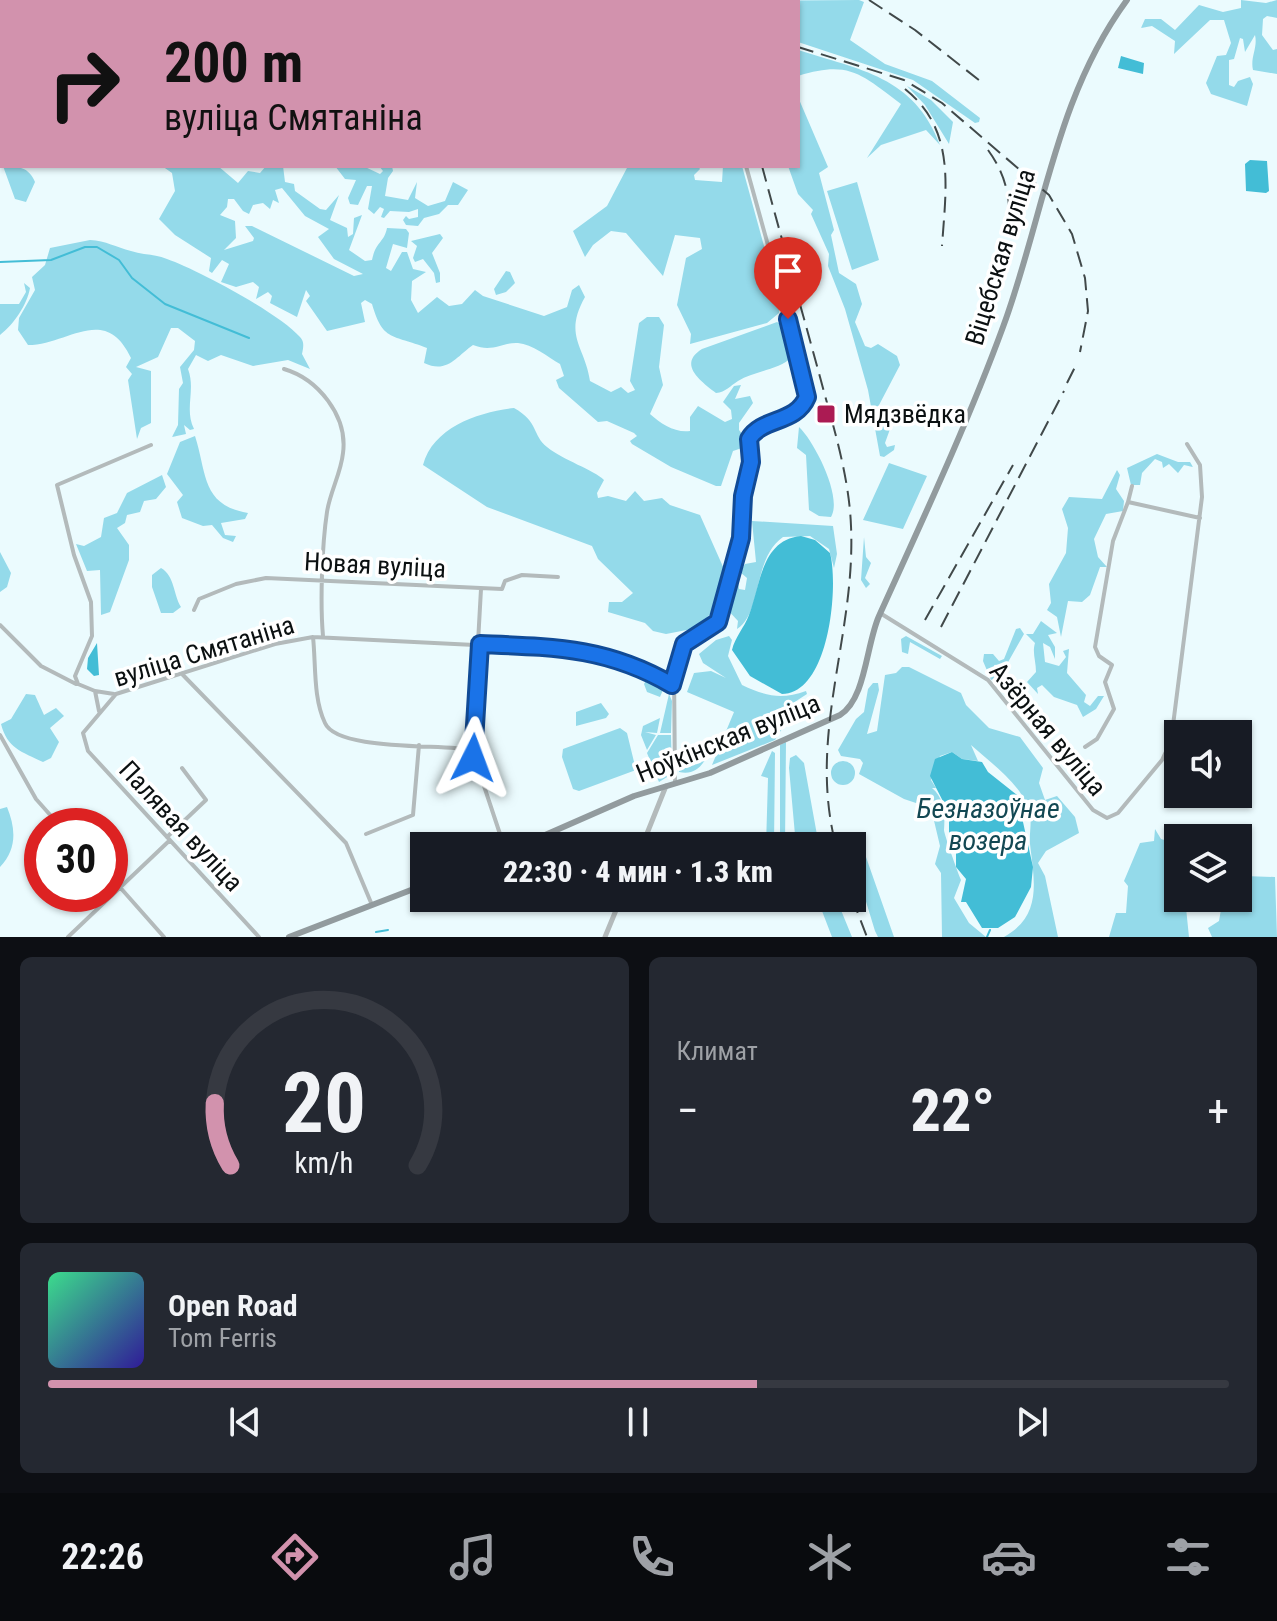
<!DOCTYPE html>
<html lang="ru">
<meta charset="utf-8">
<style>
:root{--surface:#171b24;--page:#242831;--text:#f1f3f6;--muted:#9ea1a6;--line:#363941;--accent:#d292ad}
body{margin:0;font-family:"Roboto Condensed",sans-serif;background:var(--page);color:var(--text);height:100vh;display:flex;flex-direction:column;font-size:30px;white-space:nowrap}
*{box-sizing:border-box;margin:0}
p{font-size:26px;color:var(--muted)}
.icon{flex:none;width:44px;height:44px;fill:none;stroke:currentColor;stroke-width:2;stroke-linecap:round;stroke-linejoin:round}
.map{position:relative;height:937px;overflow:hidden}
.details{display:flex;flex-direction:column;gap:20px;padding:20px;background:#0d0f14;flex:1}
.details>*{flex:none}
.top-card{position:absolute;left:0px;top:0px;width:800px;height:168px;box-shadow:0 2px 6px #0004;background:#d292ad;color:#111;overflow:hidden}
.fabs{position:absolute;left:1164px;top:720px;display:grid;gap:16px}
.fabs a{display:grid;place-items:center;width:88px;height:88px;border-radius:0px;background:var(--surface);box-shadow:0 2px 6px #0004;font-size:40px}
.speed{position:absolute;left:24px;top:808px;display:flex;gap:16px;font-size:40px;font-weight:700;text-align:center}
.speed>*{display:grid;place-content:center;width:104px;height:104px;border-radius:50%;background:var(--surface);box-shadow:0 2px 6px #0004;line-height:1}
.speed .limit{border:12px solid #d22;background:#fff;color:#111}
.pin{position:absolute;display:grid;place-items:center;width:68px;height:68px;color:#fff;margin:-82px -34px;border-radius:50% 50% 50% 0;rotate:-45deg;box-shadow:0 0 8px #0007}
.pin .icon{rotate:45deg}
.me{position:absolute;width:88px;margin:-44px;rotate:3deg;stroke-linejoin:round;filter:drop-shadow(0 0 6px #0008)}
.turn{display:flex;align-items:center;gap:28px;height:168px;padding:0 32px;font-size:36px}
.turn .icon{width:104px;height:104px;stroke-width:2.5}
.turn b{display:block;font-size:56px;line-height:68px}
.big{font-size:60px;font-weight:800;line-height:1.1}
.details .tile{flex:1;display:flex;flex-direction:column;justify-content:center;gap:12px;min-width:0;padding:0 28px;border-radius:12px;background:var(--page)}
.details .dial{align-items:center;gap:0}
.dial svg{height:208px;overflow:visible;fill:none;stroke:var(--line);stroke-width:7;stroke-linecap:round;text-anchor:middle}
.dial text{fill:var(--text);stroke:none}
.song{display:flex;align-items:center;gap:24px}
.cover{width:96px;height:96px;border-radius:12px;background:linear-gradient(135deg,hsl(150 70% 55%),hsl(250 70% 35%))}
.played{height:8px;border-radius:4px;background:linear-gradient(90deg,var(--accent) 60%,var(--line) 60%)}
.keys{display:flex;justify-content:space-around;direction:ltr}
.heat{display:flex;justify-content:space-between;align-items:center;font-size:44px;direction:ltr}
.details .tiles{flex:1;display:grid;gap:20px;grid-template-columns:1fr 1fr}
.tile:last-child{grid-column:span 2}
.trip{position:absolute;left:410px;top:832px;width:456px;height:80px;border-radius:0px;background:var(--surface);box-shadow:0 2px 6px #0004;font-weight:800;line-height:80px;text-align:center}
.menu{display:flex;height:128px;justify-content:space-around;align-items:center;background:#090b0e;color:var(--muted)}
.menu .icon{width:56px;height:56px}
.menu .active{color:var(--accent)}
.menu b{font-size:36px;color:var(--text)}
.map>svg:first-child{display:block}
.green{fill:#94daea;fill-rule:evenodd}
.water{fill:#43bdd6}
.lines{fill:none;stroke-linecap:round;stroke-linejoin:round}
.stream{stroke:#43bdd6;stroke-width:2}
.minor{stroke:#b3babb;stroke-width:4}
.tertiary{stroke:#b3babb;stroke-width:5}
.secondary{stroke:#929b9e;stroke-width:6}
.rail{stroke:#41494a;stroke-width:2;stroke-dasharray:16 8;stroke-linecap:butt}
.route-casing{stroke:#114b97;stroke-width:20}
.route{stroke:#1a73e8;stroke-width:14}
.poi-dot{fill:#ab1b53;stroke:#fff;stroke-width:3}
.labels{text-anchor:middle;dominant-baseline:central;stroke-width:7;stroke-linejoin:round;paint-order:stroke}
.street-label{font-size:26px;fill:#0b1011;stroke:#fff}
.poi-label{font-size:26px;fill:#0b1011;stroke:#fff;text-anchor:start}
.water-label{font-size:28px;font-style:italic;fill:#134853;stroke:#fff}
</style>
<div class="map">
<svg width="1277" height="937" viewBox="0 0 1277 937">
<rect width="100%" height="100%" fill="#ebfbfe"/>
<path class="green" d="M859,0L864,2L850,40L885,64L932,81L980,118L979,122L975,123L913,80L798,42V2L736,1Z
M1241,0L1266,3L1277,0V18L1267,16L1263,19L1262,35L1273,50L1277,49V74L1253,70C1250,57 1258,48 1255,35L1245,52L1243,39L1240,38L1234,59L1229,60V85L1234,87L1238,81L1250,77L1253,84L1247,106L1211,94L1206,83L1217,56L1226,55L1231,43L1224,20H1210L1174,54L1175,41L1152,26L1141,28L1145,19H1161L1175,30L1199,5L1223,12L1241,8Z
M798,50C860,70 914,76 940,145L926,130L881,145L867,158L901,104C861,74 849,60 798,76Z
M907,86L931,100L953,122L949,144L925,105Z
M798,97L828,167L819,173L834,230L831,235L839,273L856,284L862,304L855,322L865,346L871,348L878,344L897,356L900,365L878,407L892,413L894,418L885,443L887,447L895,445L894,450L884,457L880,456L868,390L845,309L828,266L829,254L811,214L813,210L798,194L788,166H798Z
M3,166C18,166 29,167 35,182L26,202L15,199Z
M162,166H218L238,183L248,171L260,173L266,166H283L285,182L294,184L295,191L320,209L326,210L339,195L330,220L347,228L348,237L353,234L354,218L362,215L349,250L365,261L372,260C376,241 384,243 387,228L406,229L409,233L407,248L393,244L386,268L391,271L402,252H407L413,269L426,272L412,281L411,300L418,313L437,297L449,306L462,304L475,290L483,296L544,316L567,307L572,290L579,285L585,297C563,336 585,346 590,381L611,392L621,387L628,393L635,390L630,381L639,323L647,317H659L664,325L659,367L663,385L650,414C661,424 675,433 690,431V417L698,406L725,422L732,419L731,410L723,402L734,386L741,385L735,399L750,396L753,403L739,423V430L746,439L742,448L733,451L721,486H716L671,467L632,444L630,441L637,436L634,433L607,421L598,422L559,388L556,380L564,376L560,364C548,357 532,344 518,343C502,342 493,353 473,345C456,357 447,374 424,363L427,348C392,334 383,342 372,304L365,300L361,303L365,322L327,331L306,301L310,296L306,290L297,317L270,303L272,296L268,292L256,299L259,287L253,282L236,287L221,282L229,264L222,260L212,273L209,271L211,258L175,235L159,219L175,191L172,173ZM282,188L305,216L329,229L318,237L334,259L363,274L354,276L252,226H245L254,238L253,241L224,250L236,238L235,221L220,215L227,207L228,199H234L243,211L249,214L253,205L263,203L270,209L273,200L279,203L275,190Z
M335,166H363L380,174L383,171L379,166H392L393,171L388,178L385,196L408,200L417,182L415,198L428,206L445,201L453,182L468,190L458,205H448L439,214L424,218L418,226L406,225L403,220L406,216L409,219L418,217V209L409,212L390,211L384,218L381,217L384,209L380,207L374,214L368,209L372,186H367L358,205L350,204L348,198L356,180L345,179Z
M628,166H698L700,169L694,175L695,180L722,182L723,166H742L780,304L779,313L767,323L690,344L691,334L677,305L686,258L702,249L700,238L675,235L663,276L626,233L611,231L593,245L585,257L573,231L607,206Z
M857,182L879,260L852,270L827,191Z
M440,234L443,238L432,253L440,273V282L436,283L434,273L423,259L415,262L413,258L417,246L411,241Z
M90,240C106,241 116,247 131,251C143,255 155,254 167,259C198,270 279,313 300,337C305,342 303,348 302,354L310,369L288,360L253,366L221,355L208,361L196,355L188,369C196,390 184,409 194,429L190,430L184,425L186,434L172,437L178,425L179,389L183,383L180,367L194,350L195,341L178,328H171L158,357L136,367L151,371V423L141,428L137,439L128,380L132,374L126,367L131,358C105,303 68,345 28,345L18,330L19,318L35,290L32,277L45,265L50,248Z
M506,271L510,272L515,283L506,292L496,295L494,289Z
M24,283L30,288C27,305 14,324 0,335V304H19L26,292Z
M777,322L784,326L792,357C779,370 754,371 738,381C730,386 726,392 716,393C699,380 678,364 702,349Z
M514,408C539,422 532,435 547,447C563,460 594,470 604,480L597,493L598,498L608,496L626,501L635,491L644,501L662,498L670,505L700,515L724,569L715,609L697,628L666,634L653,631L645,623L608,612L609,602H622L633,593L598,559L592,546L487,507L423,465C433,427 479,412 514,408Z
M799,427C814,441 843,497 831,517L819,516L809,510L806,455L797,448Z
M195,436C207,473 201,505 248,513L245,519L221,523L225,535L236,536L233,542L223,538L212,525L203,526L182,518L177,502L183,495L167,474L180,442Z
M1157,454L1178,462H1190L1193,467L1184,465L1178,473L1169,464L1163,468L1162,462L1155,459L1142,473L1140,485H1131L1127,468Z
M889,463L927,476L903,529L863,520Z
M1117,470L1120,475L1116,489L1124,501L1123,511L1106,514L1094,539L1098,557L1107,567H1100L1090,595L1082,602L1068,601L1061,637L1057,617L1047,610L1051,603L1049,584L1066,553L1068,528L1062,509L1069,497L1102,499Z
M162,475L166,487L156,499L144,501L140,512L127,515L125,523L117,528L129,545V560L110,612L101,615L100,570L87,571L76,544L84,546L101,537L104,518L117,513L127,493Z
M752,521L833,526L837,554L834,568L829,549L810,536L783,537C752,559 763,612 737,629L738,621L725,607L732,600L734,580L738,579L739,589L745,590L747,578L740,572L745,564L756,562Z
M864,537L866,557L871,563L865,578L870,584L866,588L861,580Z
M0,552L11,573L7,587L0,592Z
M161,568C175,576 173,594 181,607L173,613H161L152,587V575Z
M1041,621L1057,633L1048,635L1055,647V659L1050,647L1043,643L1045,662L1059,666L1066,657L1063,651L1069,649L1067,673L1086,695L1084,702L1090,706L1098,696H1104L1096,709L1083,717L1077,705L1054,697L1042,685L1037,688L1038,694L1027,682L1036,672C1036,661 1032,653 1035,643L1026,634H1033Z
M1020,628L1024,634L1007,664L994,665L997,677L991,680L983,661L984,654H993L999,661L1004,659L1016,629Z
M729,636L732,640L728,656L742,685C766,696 781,700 806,691L807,694L790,705L795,708L775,740L712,765L734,712L687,692L694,673L711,671L726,678L703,663L699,654L716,640Z
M906,636L942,656L940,659L910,642L908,654L902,652L901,639Z
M902,667H909L961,693L966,705L989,728L1020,737L1043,768L1039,783L1045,800L1057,796L1075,817L1079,833L1046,851L1038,863L1045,876L1058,937H1004C1043,915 1034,880 1030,844C1029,828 1034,817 1026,802C1014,779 991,763 971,745L978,761L962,759L952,752L940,756L931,780L936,788H932C945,799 945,815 944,830C944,834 958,873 961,880L954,898L969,923L986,937H942L941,873L935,864L940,846L931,808L904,799L859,774L863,763L860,759L841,756L838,750L856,719L864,712L868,689L873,683H878L879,690L867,734L877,731L885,675L896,673Z
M649,675L665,685L660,697L647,692L644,684Z
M26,694L35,695L44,715L56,708L64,716L50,728L59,742L51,758L43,762C22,752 7,748 1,724L11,719Z
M669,694L672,701L671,733H660Z
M601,703L609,714L606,718L576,726V712Z
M660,718L657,733L645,732L656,735L647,750L641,735L643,726Z
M620,728L627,733L636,770L579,791L573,789L562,757L563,749Z
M658,735H671L672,774L659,782L647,753Z
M786,742L785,846H780V745Z
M687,746H708L711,749C704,764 696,776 679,772L678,762L682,766L687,763Z
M772,751L775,753L774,846H766L768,778L761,776Z
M796,755L804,763L819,846H796L789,768L790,758Z
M831 773a12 12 0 1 1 24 0a12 12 0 1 1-24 0Z
M7,807C16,829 17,849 0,867V809Z
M1155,829L1161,839L1178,844L1174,873L1178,898H1185L1189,937H1109L1116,913H1126L1128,886L1124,881L1140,843L1154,841Z
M857,854L866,857L894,937H878L875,931L853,859Z
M1244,876L1275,877L1277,937H1212L1208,928L1219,921L1223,898H1238V881Z
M817,898H836L852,937H832Z"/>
<path class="water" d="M1121,56L1144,63L1143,74L1118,68Z
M1250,160L1267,161L1269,191L1266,193L1246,191L1245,164Z
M801,536L815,540L830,553C839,587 829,694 782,694L750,676L732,650C735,637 744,628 749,615C761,584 761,540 801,536Z
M97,643L99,675L94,676L87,669L88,658Z
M952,752L962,759L982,762L988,772L1017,795L1033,867L1031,887L1015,917L998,928H982L966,902H961L966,879L956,867V844L949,835V813L930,776L935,759Z"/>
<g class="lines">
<path class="stream" d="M0,262L51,260L85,247H97L119,260L132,278L165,304L249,338
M376,932L388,930
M987,937L990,930"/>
<path class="minor" d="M548,0L549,2
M652,0V2
M284,369C318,379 348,416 343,453C341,473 330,492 327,512C322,545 320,603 323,636
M1128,502L1132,486
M481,589L472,750L504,846
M194,610L199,599L236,584L266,578L502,589L505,581L522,575L558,577
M880,613L988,680L1093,810L1107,818L1118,813L1162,760L1171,741L1202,497L1200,465L1187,444
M0,625L41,666L76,684
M313,637C316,664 313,698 325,723C337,751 441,744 472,750
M183,675L346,843L372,905
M95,691L114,694
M99,711L95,691L78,684L75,676L92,636L91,602L74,555L57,485L151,445
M0,735L36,799L60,826
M1085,747L1097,739L1114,709L1105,682L1112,665L1099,656L1095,647L1113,541L1128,502L1200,518
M675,784L674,669L684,644L718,622L741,538L743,496L751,462L749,439C762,417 796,424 807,397L801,364L746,166
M366,834L413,815L419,745
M167,837L206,800L182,768
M110,876L164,937
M68,937L169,841
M259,937L88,751L83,733L116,694L275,644L313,637L594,651L639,667L672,685"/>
<path class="tertiary" d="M642,846L666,786
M605,937L621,898"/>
<path class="secondary" d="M520,846L634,796L710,773L840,715C866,699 866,645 879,616C922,521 967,425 1003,327C1044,216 1055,98 1127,0
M289,937L424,885"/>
<path class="rail" d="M715,0L716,2
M728,0L730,2
M869,0L915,30L984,84
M120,2L124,0
M156,2L160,0
M210,2L211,0
M798,47L904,80L942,103L1049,195L1072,234L1085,278L1088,311L1080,352
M905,89C956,130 946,187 942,246
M0,138L2,137
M988,150C1021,195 1009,239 997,288
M762,166C781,237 801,307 820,377C833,426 849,475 851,526C856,636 807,735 836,846
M1067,383L1076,365
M925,620L1013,465
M941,627L1064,391
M852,898L867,937"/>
</g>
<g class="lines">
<defs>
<path id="route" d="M473,758L480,644C553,647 607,647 672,685L684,644L718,622L741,538L743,496L751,462L749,439C762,417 796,424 807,397L788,319"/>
</defs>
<use href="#route" class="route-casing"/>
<use href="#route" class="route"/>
</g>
<rect class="poi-dot" x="816" y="404" width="20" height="20" rx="4"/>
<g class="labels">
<g class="street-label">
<text transform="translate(1000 257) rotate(-73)">Віцебская вуліца</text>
<text transform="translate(375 565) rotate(3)">Новая вуліца</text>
<text transform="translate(204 651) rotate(-17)">вуліца Смятаніна</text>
<text transform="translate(1048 729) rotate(50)">Азёрная вуліца</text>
<text transform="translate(728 738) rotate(-22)">Ноўкінская вуліца</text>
<text transform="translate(181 826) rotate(47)">Палявая вуліца</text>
</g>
<g class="poi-label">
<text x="844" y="414">Мядзвёдка</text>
</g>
<g class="water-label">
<text x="988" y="808">Безназоўнае<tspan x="988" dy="32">возера</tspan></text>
</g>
</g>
</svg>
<div class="fabs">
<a><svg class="icon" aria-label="sound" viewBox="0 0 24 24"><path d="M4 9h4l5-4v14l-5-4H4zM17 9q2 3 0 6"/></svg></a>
<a><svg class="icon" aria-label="layers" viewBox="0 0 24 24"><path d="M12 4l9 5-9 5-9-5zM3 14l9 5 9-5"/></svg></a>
</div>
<div class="speed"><div class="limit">30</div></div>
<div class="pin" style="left:788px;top:319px;background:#d93025"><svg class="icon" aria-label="arrive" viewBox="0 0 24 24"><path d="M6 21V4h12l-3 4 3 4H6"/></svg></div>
<svg class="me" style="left:473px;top:758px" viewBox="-20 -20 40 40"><path d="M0-17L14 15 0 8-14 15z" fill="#1a73e8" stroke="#fff" stroke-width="4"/></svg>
<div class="trip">22:30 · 4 мин · 1.3 km</div>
<div class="top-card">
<div class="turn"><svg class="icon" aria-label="right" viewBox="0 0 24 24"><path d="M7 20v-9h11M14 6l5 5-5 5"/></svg><div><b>200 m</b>вуліца Смятаніна</div></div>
</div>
</div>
<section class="details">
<div class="tiles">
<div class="tile dial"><svg viewBox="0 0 100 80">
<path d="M14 69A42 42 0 1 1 86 69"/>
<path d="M14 69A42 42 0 0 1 8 45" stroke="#d292ad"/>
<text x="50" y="56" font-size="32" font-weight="700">20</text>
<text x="50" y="72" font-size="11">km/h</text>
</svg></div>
<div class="tile"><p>Климат</p>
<div class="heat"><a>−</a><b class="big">22°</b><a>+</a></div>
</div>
<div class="tile">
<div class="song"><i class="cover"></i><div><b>Open Road</b><p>Tom Ferris</p></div></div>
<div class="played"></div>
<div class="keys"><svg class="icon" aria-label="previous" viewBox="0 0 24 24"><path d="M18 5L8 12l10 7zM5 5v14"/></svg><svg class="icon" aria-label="pause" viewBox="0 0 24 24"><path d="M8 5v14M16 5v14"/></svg><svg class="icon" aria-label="next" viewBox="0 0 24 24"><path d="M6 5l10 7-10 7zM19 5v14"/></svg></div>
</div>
</div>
</section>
<nav class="menu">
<b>22:26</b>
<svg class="icon active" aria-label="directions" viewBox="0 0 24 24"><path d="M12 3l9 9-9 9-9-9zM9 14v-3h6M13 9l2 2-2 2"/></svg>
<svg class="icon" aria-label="music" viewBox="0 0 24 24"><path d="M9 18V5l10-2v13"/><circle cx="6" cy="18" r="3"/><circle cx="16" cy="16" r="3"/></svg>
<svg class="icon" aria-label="phone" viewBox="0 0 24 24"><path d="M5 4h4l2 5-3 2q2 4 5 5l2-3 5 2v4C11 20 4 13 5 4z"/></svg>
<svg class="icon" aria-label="climate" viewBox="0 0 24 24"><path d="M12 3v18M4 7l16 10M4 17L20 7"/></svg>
<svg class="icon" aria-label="car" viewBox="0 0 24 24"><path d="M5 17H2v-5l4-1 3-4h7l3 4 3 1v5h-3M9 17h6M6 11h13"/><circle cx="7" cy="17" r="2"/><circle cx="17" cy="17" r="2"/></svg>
<svg class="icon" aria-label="filters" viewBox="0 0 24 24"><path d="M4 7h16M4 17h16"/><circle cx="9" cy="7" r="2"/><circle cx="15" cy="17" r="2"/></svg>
</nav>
